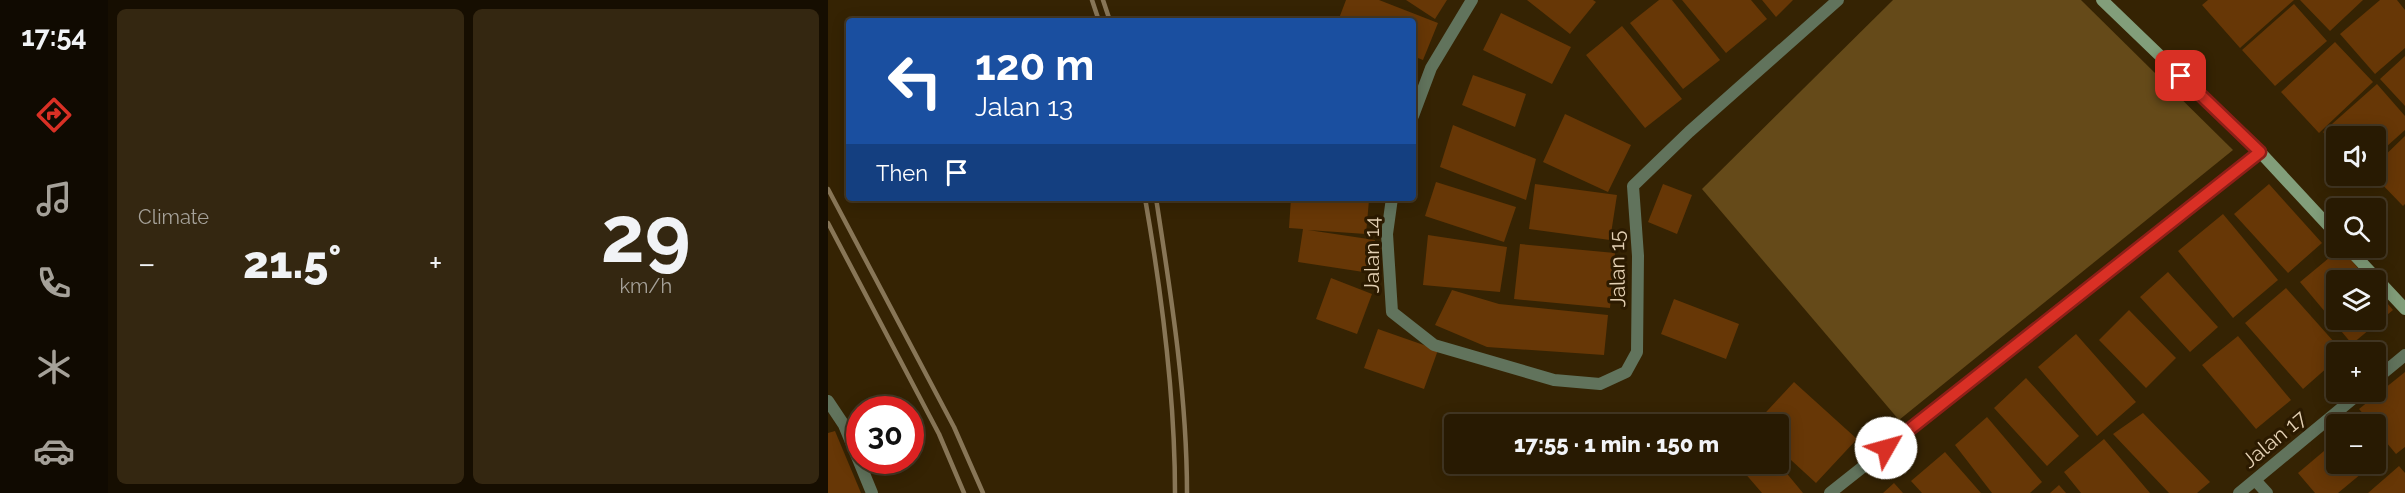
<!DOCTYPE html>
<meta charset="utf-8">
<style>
:root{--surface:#281a02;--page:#342711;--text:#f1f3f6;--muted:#a5a199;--line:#443824;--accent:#d93025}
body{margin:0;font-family:Raleway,sans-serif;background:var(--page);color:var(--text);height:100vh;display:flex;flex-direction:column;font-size:22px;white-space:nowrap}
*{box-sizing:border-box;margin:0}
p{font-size:20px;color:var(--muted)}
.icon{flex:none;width:33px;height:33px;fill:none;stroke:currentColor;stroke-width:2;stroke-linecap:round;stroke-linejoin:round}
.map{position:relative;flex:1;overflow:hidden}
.panel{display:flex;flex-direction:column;gap:9px;padding:9px;background:#160e01;width:720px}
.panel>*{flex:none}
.guide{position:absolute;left:18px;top:18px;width:570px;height:183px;border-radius:6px;box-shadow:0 3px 15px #0003,0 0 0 2px var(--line);background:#1a4fa0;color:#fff;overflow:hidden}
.buttons{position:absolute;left:1498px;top:126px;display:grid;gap:12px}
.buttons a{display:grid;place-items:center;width:60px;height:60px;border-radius:6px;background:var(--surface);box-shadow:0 3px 15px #0003,0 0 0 2px var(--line);font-size:30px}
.speed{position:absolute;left:18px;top:396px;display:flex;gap:12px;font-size:30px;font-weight:700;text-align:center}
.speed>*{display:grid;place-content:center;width:78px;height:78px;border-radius:50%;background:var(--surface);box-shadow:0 3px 15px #0003,0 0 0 2px var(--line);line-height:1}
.speed .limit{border:9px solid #d22;background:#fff;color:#111}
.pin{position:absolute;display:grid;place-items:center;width:51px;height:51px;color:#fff;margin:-26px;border-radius:12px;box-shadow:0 3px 9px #0006}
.me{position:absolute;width:66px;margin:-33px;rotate:52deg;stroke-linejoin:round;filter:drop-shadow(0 0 4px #0008)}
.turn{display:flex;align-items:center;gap:21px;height:126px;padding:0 30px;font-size:27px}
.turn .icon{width:78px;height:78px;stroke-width:2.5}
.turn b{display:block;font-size:42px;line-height:51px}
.then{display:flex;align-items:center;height:57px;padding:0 30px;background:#0003;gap:12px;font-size:22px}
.big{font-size:45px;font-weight:800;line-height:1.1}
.panel .tile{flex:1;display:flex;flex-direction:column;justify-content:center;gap:9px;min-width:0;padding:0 21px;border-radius:9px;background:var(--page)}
.panel .dial{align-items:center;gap:0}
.dial b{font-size:78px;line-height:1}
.heat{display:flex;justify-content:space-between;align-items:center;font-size:33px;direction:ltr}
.panel .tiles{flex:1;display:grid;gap:9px;grid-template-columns:repeat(2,1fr)}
.trip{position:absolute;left:616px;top:414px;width:345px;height:60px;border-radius:6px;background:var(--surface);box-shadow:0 3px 15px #0003,0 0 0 2px var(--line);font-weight:800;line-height:60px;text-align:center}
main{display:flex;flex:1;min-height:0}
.menu{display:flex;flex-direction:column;width:108px;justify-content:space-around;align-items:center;background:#100a01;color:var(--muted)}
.menu .icon{width:42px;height:42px}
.menu .on{color:var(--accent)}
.menu b{font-size:27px;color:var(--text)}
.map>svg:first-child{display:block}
.green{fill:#654a19}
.building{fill:#673706}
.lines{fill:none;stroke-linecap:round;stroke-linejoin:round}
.lane{stroke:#61735c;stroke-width:12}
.street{stroke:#61735c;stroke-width:12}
.secondary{stroke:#829e7a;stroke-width:12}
.rail{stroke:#887657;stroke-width:4.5}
.route-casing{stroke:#8d1f18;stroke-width:15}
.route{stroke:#d93025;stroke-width:10}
.labels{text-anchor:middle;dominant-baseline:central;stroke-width:6;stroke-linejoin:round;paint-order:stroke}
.street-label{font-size:21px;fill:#e3d0b3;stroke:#2b1a00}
</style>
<main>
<nav class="menu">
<b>17:54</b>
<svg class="icon on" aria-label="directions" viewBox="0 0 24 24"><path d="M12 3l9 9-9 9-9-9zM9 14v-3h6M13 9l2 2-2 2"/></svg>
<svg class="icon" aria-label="music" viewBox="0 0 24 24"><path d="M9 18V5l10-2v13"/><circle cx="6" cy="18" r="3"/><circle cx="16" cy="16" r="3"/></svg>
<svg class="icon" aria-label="phone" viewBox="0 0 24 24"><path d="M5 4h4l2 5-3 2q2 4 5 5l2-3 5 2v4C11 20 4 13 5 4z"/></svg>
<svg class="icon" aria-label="climate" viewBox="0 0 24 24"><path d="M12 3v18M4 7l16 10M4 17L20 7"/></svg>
<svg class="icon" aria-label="car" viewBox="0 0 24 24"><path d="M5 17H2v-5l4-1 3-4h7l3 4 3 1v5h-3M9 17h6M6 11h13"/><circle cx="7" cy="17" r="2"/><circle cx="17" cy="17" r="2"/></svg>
</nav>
<section class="panel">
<div class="tiles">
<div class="tile"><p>Climate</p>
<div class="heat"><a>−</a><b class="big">21.5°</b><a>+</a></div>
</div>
<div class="tile dial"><b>29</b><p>km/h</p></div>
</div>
</section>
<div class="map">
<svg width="1577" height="493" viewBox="0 0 1577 493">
<rect width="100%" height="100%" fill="#352303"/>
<path class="green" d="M1065,0H1253L1405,150L1071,420L874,189Z"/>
<path class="building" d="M518,0H551L610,23L595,60L585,56V21H510Z
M578,0H619L607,19Z
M699,0H765L768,2L742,34Z
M831,0H844L892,60L855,89L802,23Z
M854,0H923L939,19L898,53Z
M934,0H965L948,17Z
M1380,0H1466L1412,48L1374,5Z
M1472,0H1535L1502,31Z
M1552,0H1569L1577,10V48L1547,74L1512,34Z
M1466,4L1499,41L1447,86L1414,50Z
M673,13L743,47L724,84L655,50Z
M794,26L854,99L817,128L758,55Z
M1507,42L1545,82L1491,133L1453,92Z
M1577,56V106L1552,79Z
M645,75L698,94L687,127L634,105Z
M1549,84L1577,116V130L1548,156V136H1509V147L1495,132Z
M737,114L803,145L780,192L715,162Z
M625,125L708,159L698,200L612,167Z
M1577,136V204L1575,206L1546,176H1548V164Z
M608,182L688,207L676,242L597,216Z
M707,184L789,195L782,240L701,229Z
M835,184L864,195L849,234L820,222Z
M1441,184L1494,243L1460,273L1406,214Z
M463,198L541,200L538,234L480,230L547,240L542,273L470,262L475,229L461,228Z
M1395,214L1450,280L1405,318L1350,251Z
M600,235L679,247L672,292L595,285Z
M692,244L787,253L782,308L686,299Z
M1513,248L1540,280H1509V320H1548V290L1565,310L1524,344L1472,282Z
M1340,272L1390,327L1362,352L1312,297Z
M503,278L544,294L529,334L488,319Z
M1458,288L1515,352H1509V359L1475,389L1417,323Z
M624,290L671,304L780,315L776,355L659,347L607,325Z
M846,299L911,324L898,359L833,334Z
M1301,310L1348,358L1318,388L1271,340Z
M550,329L610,350L596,389L536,368Z
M1248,334L1308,402L1269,436L1210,367Z
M1410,336L1463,400L1428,429L1374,365Z
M1577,372V447L1568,454L1548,430V424H1544L1531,409Z
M1198,378L1251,436L1219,466L1166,408Z
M966,382L1029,439L988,483L951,449V424H927Z
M1315,413L1382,482L1369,493H1341L1285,434Z
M1159,417L1214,482L1202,493H1164L1127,445Z
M7,431L33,493H0V433Z
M1276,439L1322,493H1253L1236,472Z
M1509,440V464H1545L1510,493H1487L1470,473Z
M1117,452L1153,493H1094L1083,481Z
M909,464H951L975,493H934Z
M1571,466L1577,473V493H1540Z
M1066,483L1075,493H1055Z
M1231,485L1238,493H1222Z"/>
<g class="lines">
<path class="lane" d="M0,401L16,425L44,493"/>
<path class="street" d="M585,116L603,68L644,0
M564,198L559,234L564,312L606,345L726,380L772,384L798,372L809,352L810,256L805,186L861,132L1010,0
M1548,379L1577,355
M1427,480L1439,493
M1002,493L1432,152
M1411,493L1533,392"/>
<path class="secondary" d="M1274,0L1432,152L1509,235
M1520,248L1577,309"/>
<path class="rail" d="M264,0L271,21
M275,0L282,21
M0,189L126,427L155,493
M317,198C334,295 347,395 347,493
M328,198C343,295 359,395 359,493
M0,223L111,434L136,493"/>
</g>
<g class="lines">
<defs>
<path id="route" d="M1058,448L1432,152L1353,76"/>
</defs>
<use href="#route" class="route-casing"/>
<use href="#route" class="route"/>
</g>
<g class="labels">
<g class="street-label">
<text transform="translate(543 255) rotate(-90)">Jalan 14</text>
<text transform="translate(789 269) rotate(-91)">Jalan 15</text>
<text transform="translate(1446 439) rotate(-40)">Jalan 17</text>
</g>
</g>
</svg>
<div class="buttons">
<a><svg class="icon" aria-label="sound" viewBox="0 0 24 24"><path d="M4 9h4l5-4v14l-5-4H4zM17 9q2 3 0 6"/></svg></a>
<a><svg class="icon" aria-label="search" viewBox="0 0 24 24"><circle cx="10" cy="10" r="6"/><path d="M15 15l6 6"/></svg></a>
<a><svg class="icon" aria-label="layers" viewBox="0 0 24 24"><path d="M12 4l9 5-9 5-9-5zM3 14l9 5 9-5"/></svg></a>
<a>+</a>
<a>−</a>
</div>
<div class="speed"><div class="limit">30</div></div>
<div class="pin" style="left:1353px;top:76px;background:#d93025"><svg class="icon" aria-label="arrive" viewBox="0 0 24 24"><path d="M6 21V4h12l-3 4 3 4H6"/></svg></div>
<svg class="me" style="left:1058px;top:448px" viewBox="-20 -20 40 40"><circle r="19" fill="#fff"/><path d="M0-13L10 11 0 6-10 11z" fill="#d93025"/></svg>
<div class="trip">17:55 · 1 min · 150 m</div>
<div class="guide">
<div class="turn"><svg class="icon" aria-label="left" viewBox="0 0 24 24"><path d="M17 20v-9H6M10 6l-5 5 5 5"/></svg><div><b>120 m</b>Jalan 13</div></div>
<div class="then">Then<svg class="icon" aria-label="arrive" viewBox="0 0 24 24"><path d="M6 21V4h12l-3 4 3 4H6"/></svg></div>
</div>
</div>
</main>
